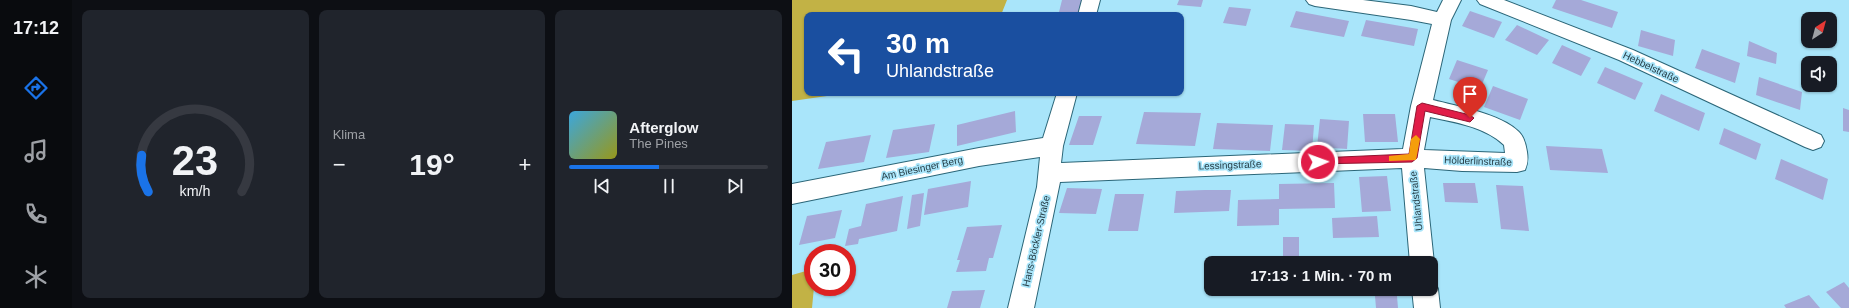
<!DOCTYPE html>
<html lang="de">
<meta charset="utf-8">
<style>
:root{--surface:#171b24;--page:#20242c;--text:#f1f3f6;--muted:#9ea1a6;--line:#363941;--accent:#1a73e8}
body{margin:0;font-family:Arial,sans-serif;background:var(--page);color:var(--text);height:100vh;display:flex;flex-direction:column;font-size:15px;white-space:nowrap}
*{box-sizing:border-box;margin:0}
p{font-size:13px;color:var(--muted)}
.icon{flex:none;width:22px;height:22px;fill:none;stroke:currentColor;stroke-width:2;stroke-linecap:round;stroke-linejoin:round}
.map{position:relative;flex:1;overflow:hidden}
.side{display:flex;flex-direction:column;gap:10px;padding:10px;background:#0d0f14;width:720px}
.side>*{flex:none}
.banner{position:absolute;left:12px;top:12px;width:380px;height:84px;border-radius:8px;box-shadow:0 1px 3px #0004;background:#1a4fa0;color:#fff;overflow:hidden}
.needle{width:26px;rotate:36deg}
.controls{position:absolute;left:1009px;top:12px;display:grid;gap:8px}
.controls a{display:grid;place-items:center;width:36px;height:36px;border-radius:8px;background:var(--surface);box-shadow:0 1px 3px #0004;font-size:20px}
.speed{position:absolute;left:12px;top:244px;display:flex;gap:8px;font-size:20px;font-weight:700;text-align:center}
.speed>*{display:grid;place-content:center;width:52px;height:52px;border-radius:50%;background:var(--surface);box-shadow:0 1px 3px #0004;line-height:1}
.speed .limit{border:6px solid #d22;background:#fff;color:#111}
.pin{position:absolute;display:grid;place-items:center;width:34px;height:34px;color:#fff;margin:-41px -17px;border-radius:50% 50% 50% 0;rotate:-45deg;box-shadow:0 0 4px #0007}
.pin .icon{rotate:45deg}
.me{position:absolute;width:44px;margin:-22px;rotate:88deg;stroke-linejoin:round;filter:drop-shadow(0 0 3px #0008)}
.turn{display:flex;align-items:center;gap:14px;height:84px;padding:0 16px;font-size:18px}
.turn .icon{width:52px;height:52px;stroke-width:2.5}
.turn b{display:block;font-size:28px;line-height:34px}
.big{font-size:30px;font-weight:600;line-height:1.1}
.side .card{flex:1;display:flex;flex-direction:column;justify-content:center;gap:6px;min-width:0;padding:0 14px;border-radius:8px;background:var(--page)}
.side .dial{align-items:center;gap:0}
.dial svg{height:104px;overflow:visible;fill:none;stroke:var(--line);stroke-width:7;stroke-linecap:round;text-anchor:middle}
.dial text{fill:var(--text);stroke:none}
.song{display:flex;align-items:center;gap:12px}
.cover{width:48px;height:48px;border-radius:6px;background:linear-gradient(135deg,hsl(200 70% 55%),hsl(60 70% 35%))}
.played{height:4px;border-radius:2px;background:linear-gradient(90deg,var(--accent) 45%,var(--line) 45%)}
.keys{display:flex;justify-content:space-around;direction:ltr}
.heat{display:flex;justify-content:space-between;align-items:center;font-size:22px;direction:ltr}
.side .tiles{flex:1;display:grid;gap:10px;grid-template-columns:repeat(3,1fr)}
.trip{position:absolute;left:412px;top:256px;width:234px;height:40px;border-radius:8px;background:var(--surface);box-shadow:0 1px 3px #0004;font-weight:600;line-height:40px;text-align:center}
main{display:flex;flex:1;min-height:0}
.tab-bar{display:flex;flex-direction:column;width:72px;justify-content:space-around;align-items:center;background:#090b0e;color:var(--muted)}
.tab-bar .icon{width:28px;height:28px}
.tab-bar .on{color:var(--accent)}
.tab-bar b{font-size:18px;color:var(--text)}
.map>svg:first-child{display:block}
.green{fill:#c2b245}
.building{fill:#a5a9d8}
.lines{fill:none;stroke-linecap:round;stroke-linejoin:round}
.minor-casing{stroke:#2b6678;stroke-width:2}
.minor{fill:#fff;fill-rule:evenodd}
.route{fill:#e11d48;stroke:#92132f}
.slow{fill:#f59e0b}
.labels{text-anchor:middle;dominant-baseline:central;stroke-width:3.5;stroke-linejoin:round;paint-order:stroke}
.street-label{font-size:10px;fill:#263e47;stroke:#a9e5fa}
</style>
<main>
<nav class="tab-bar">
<b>17:12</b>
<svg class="icon on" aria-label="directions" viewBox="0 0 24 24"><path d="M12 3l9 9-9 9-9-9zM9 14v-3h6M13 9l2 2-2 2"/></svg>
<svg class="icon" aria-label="music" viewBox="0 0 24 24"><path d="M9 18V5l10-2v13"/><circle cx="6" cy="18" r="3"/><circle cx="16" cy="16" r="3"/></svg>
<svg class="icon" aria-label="phone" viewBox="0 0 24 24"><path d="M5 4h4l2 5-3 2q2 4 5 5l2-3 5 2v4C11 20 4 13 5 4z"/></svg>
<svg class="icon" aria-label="climate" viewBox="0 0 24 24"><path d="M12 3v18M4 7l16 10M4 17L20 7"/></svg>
</nav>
<section class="side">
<div class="tiles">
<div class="card dial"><svg viewBox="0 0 100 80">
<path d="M14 69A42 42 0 1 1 86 69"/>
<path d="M14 69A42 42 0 0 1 9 41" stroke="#1a73e8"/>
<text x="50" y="56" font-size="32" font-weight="700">23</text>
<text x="50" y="72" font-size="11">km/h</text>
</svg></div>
<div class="card"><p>Klima</p>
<div class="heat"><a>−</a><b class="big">19°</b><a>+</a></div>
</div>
<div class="card">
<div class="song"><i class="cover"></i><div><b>Afterglow</b><p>The Pines</p></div></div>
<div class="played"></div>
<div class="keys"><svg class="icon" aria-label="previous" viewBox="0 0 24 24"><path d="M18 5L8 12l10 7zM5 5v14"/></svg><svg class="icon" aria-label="pause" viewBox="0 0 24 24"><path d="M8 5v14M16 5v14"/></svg><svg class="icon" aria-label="next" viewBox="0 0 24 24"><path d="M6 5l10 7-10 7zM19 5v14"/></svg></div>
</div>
</div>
</section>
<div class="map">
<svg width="1057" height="308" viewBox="0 0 1057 308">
<rect width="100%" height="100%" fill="#a9e5fa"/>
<path class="green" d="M0,0H215L209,15H15V93H56L0,101Z
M21,269L22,287L20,308H0V275Z"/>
<path class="building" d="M270,0H290L287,12H267Z
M387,0H411L409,7L385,5Z
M764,0H789L826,12L820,28L760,8Z
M437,7L459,9L454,26L431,23Z
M504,11L557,21L552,37L498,27Z
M678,11L710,22L702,38L670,26Z
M574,20L626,29L622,46L569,36Z
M725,25L757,40L745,55L713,40Z
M849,30L883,40L881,56L846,46Z
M957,41L985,53L984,64L955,56Z
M770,45L799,58L789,76L760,63Z
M910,49L948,63L943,83L903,68Z
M665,60L696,70L688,89L657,79Z
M813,67L851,83L843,100L805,83Z
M967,77L1010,92L1008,110L964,95Z
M701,86L736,99L728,120L692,107Z
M290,93H318L317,96H289Z
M869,94L913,113L907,131L862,111Z
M1051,108L1057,110V132L1051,131Z
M223,111L224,132L165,146V125Z
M352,112L409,113L403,146L344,144Z
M571,114H603L606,142H573Z
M287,116H310L301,145H277Z
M528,119L557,121L555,149L525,147Z
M425,123L481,125L478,151L421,149Z
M143,124L137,152L94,158L101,130Z
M493,124L522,125L520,151L490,150Z
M932,128L969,144L964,160L927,144Z
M79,135L72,162L26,169L34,142Z
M754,146L810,149L816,173L758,170Z
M989,159L1036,179L1031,200L983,179Z
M595,176L599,211L570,212L567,177Z
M179,181L176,207L132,215L136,189Z
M542,183L543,208L487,209V225L445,226L446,200L487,199V184Z
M651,183H683L686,203L653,202Z
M704,185L731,186L737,231L709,229Z
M275,188L310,189L304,214L267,213Z
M413,190H439L437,211L382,213L384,191Z
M132,193L128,226L115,229L120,195Z
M323,194H352L346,231H316Z
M111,196L105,231L67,239L66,244L53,246L57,229L69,226L74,204Z
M50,210L43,238L7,245L15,216Z
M585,216L587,237L541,238L540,218Z
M210,225L201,258H197L194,271L164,272L168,260H165L175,227Z
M491,237H507V260H491Z
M1052,282L1057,288V308H1049L1034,292Z
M193,290L188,308H155L160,291Z
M1017,295L1028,308H994L992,305Z
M583,296H605L606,308H584Z"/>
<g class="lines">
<defs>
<path id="minor" d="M290,0H308L304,15H286Z
M514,0H571L619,6L645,12L651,0H669L659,20L641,100C664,106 710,114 727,132C732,137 734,145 735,152C736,159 736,163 733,170L725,172L670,171L632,168L642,263L639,271V263H618L610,168L268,182L242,308H216L245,187L248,157L187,166L0,204V184L187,148L251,138L265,93H285L271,146L269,163L611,149L619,106L640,24L619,20L523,6L517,4ZM638,117C663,122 693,127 712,145L713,153L632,150Z
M685,0H712L841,50L1029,135L1032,141L1029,147L1021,150L1013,147L827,60L688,4Z
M639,279L642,280L646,289L648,308H622L620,289H639Z"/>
</defs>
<use href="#minor" class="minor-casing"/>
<use href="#minor" class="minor"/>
</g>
<path class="route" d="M630,103L678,115L682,118L678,122L633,111L625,158L620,162L522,164V159L526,158L617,154L625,106Z"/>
<path class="slow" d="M624,135L628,139L624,160L597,161V156L617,154L619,139Z"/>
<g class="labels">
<g class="street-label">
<text transform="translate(859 67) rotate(25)">Hebbelstraße</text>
<text transform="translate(686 161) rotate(2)">Hölderlinstraße</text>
<text transform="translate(438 165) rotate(-2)">Lessingstraße</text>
<text transform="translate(130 168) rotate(-12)">Am Biesinger Berg</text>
<text transform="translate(624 201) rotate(-96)">Uhlandstraße</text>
<text transform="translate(244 241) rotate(-77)">Hans-Böckler-Straße</text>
</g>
</g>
</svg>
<div class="controls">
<a><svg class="needle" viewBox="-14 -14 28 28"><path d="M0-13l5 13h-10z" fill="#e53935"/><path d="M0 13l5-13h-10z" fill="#9ea1a6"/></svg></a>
<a><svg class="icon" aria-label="sound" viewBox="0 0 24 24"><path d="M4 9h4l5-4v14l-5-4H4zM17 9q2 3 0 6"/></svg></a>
</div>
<div class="speed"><div class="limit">30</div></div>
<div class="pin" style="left:678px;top:118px;background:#d93025"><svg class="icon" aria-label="arrive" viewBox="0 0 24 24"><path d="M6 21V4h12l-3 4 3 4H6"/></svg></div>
<svg class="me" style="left:526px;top:162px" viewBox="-20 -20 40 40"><circle r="17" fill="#e11d48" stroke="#fff" stroke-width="3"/><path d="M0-11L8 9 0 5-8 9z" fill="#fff"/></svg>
<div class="trip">17:13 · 1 Min. · 70 m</div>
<div class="banner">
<div class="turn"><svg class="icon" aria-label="left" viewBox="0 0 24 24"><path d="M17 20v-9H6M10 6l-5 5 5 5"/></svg><div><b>30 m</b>Uhlandstraße</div></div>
</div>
</div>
</main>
